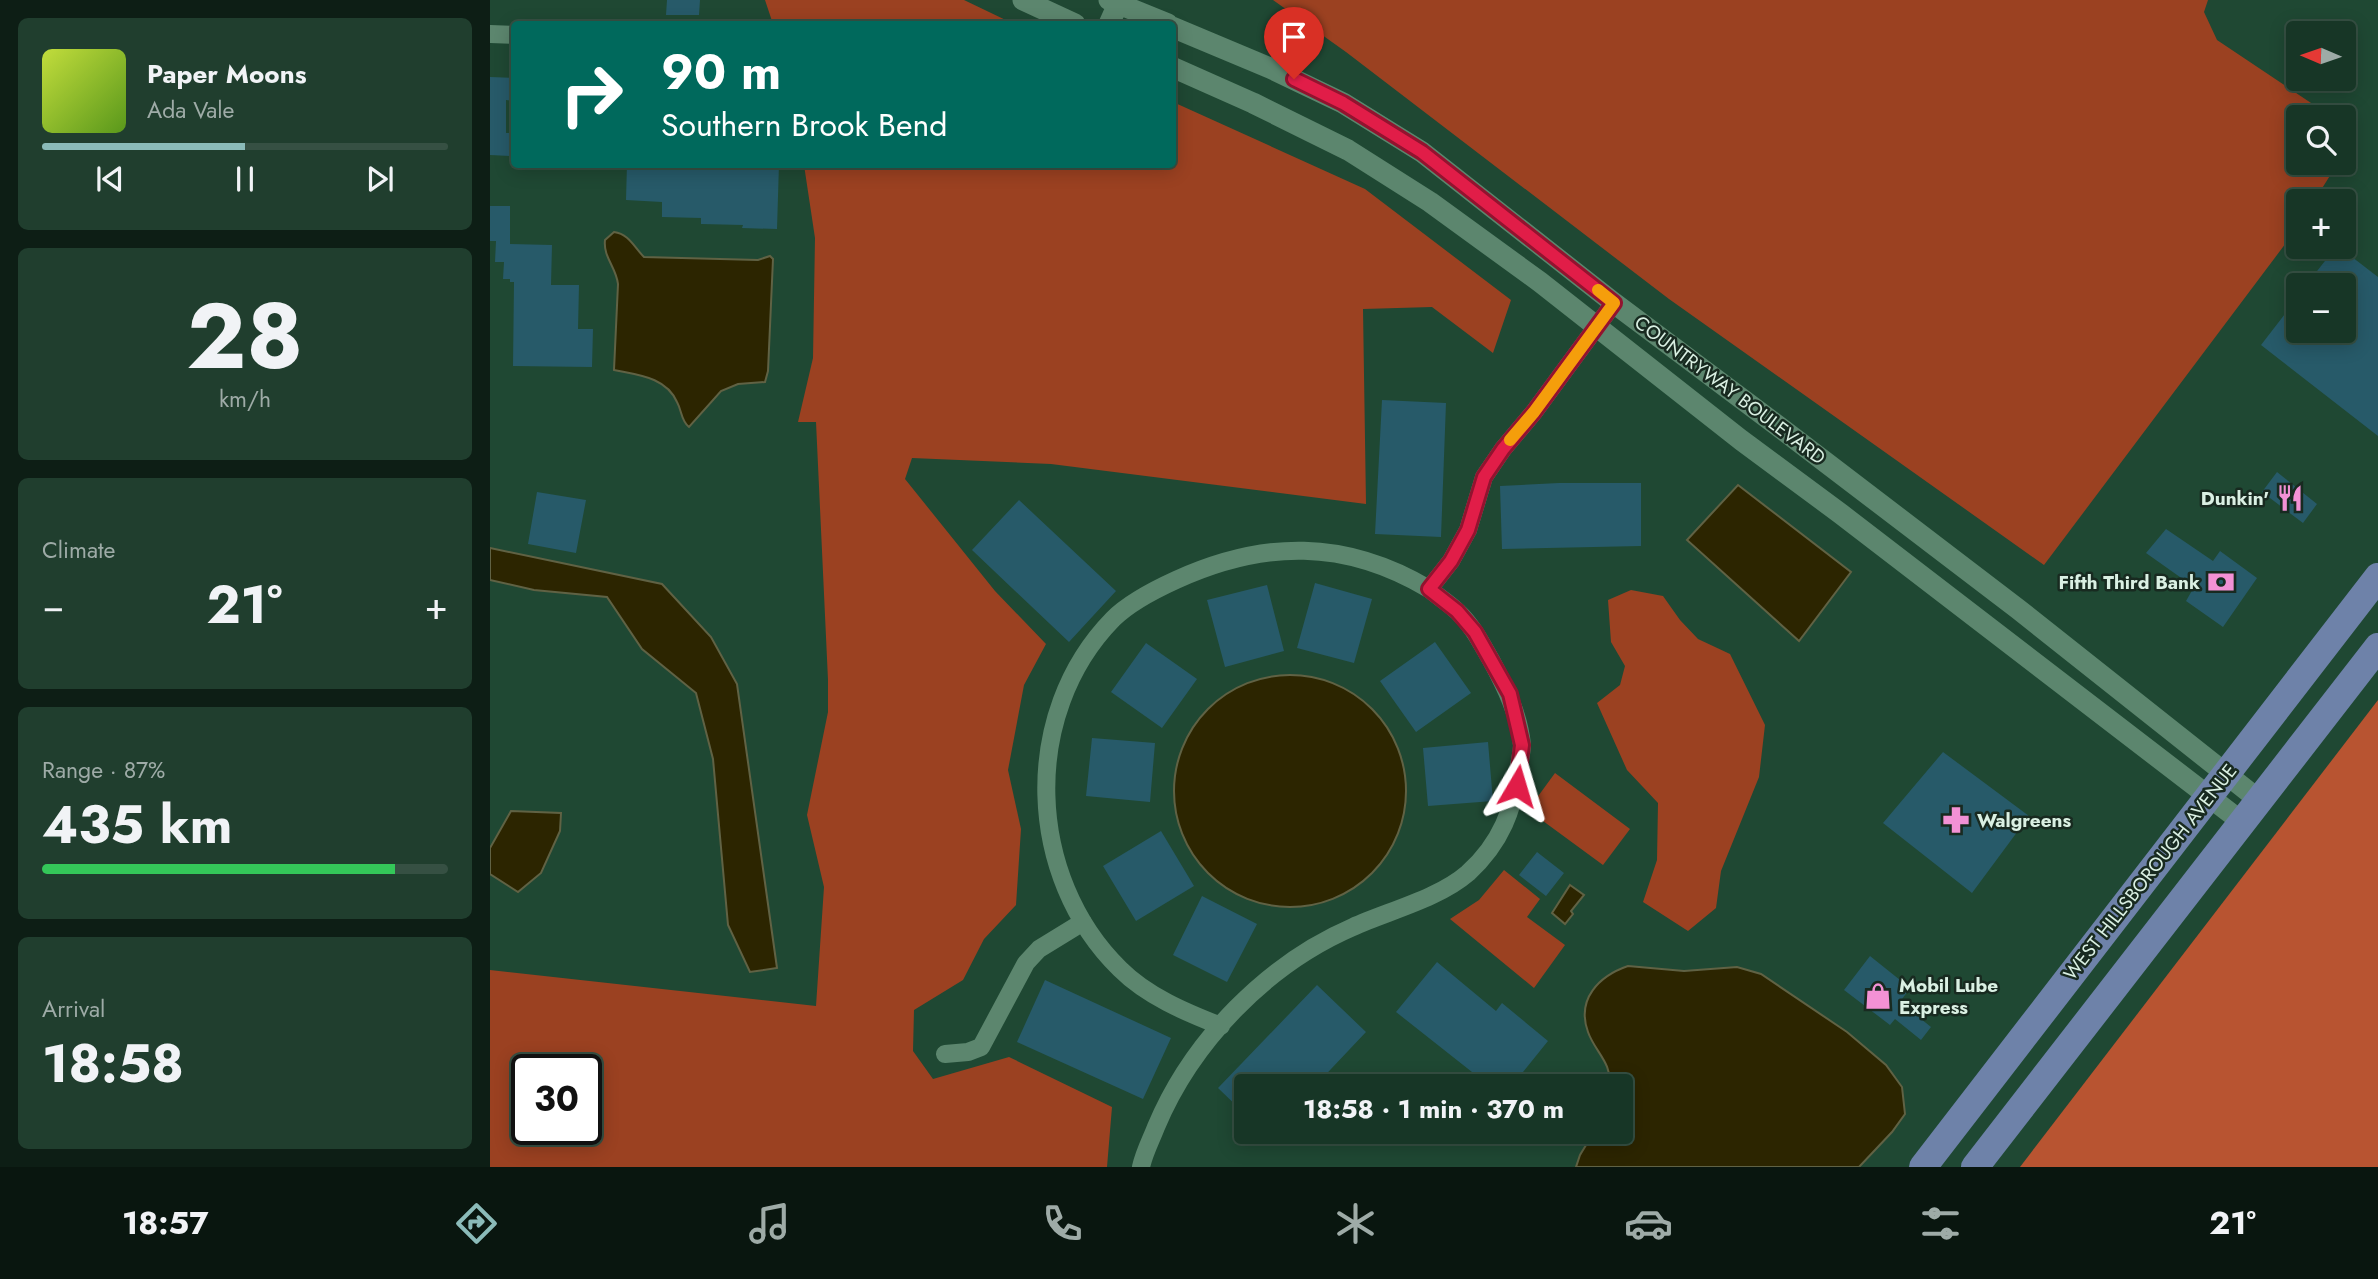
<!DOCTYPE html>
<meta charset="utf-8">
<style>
:root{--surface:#173626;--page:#203e2e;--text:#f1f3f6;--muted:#9eaba7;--line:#365043;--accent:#8bbbb9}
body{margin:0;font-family:Jost,sans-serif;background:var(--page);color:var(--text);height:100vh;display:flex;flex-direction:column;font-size:26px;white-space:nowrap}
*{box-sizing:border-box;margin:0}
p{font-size:23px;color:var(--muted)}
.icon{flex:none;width:38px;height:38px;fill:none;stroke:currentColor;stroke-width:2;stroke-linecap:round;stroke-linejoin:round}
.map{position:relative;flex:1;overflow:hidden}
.sheet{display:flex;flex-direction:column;gap:18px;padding:18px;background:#0d1e15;width:490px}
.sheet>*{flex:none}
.banner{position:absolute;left:21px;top:21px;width:665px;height:147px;border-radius:7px;box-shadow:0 4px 18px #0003,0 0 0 2px var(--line);background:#00695c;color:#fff;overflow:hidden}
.needle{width:46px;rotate:272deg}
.fabs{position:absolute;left:1796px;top:21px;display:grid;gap:14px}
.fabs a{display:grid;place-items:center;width:70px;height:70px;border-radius:7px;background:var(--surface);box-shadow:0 4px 18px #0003,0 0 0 2px var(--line);font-size:35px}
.speed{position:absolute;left:21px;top:1054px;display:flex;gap:14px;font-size:35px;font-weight:700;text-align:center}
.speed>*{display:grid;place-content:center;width:91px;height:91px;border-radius:50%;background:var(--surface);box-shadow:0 4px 18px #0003,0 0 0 2px var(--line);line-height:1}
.speed .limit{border:4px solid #111;border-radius:10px;background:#fff;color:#111}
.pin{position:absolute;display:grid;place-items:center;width:60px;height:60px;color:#fff;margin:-72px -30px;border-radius:50% 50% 50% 0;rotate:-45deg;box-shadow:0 0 7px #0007}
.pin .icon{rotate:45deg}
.me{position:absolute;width:77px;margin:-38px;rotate:7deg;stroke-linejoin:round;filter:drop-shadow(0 0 5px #0008)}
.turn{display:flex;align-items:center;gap:24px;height:147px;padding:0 35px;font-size:32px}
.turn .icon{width:91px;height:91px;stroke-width:2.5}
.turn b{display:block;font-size:49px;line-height:60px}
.big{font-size:52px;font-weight:700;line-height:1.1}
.sheet .widget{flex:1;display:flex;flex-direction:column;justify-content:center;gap:10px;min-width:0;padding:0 24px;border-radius:10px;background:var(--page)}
.sheet .dial{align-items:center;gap:0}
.dial b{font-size:91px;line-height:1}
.song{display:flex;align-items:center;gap:21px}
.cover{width:84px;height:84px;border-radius:10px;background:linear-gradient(135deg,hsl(70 70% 55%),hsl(90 70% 35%))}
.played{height:7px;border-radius:4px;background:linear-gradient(90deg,var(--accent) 50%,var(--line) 50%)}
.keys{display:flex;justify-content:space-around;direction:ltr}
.heat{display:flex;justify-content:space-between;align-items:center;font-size:38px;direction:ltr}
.charge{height:10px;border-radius:5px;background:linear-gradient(90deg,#34c759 87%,var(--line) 0)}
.trip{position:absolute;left:744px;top:1074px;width:399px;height:70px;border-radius:7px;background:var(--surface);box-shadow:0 4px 18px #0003,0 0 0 2px var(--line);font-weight:700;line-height:70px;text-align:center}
.dock{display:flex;height:112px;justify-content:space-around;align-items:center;background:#09160f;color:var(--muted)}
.dock .icon{width:49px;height:49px}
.dock .selected{color:var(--accent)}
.dock b{font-size:32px;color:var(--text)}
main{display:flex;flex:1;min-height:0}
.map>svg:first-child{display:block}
.green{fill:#9b4121;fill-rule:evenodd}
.forest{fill:#b85431}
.water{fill:#2c2500;stroke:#606244;stroke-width:2}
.building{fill:#275a69}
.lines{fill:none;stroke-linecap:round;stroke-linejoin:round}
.minor{stroke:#5c866e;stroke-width:18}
.tertiary{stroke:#5c866e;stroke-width:21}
.primary{stroke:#6e82a9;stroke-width:28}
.route-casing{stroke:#92132f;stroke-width:18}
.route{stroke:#e11d48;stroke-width:12}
.slow{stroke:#f59e0b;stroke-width:12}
.labels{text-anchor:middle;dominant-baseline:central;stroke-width:5;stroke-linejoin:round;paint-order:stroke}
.street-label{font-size:19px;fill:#daf0e3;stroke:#182a20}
.poi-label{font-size:19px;font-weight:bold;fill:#daf0e3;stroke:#182a20;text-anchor:end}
</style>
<main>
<section class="sheet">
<div class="widget">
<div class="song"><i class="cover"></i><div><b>Paper Moons</b><p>Ada Vale</p></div></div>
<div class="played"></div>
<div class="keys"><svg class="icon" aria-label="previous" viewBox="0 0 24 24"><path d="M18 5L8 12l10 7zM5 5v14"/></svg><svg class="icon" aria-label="pause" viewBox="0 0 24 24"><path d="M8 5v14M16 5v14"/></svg><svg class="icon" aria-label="next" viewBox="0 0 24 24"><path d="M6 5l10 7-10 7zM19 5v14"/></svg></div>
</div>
<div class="widget dial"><b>28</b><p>km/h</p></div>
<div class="widget"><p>Climate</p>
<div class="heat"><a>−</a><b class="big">21°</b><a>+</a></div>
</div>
<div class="widget"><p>Range · 87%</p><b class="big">435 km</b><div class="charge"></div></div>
<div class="widget"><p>Arrival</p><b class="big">18:58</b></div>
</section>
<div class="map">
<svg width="1888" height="1167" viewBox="0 0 1888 1167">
<rect width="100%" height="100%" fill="#1f4833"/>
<path class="green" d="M275,0H474L524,24H283Z
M783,0H1718L1714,12L1727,40L1842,117H1808V163H1848L1824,201H1808V227L1554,565L1179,299L856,52Z
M683,102L875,189L1021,300L1003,353L942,307L873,309L876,504L561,464L422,458L415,479L505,591L556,644L534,685L518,770L531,829L526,905L494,939L473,980L424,1010L423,1051L443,1079L519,1057L622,1107L617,1167H0V970L326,1006L334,887L317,815L338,712V680L326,422H308L323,358L325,238L314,165L682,164ZM37,1069H96V1129H37Z
M1141,590L1173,596L1190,620L1208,639L1240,654L1275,725L1269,777L1231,871L1226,908L1198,931L1153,902L1167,860L1168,803L1137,770L1107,703L1130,685L1135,666L1121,642L1118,600Z
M1065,773L1140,829L1113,865L1038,810Z
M1014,870L1050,899L1037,917L1075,945L1044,988L960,919L989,900Z"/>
<path class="forest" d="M1888,700V1167H1530Z"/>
<path class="water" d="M124,232C139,234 144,247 154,257L268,260L280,256L283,259L278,371L275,382L248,384L231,391L199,427C191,421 192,411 187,402C176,377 148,375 124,370L128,284C126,267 113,257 115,240Z
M1248,485L1361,572L1309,641L1197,540Z
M0,548L172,584L221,637L247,684L287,968L260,972L238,925L223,759L206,693L152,649L117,597L44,590L0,580Z
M684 791a116 116 0 1 1 232 0a116 116 0 1 1-232 0Z
M21,811L71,813L70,831L51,873L28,892L0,874V848Z
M1080,885L1094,895L1081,911L1083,914L1075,924L1062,913Z
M1138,966L1194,971L1247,967L1271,974L1357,1032L1396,1065L1412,1087L1415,1114L1402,1132L1369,1167H1086L1090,1155L1104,1132H1130V1087H1120C1122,1062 1105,1052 1098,1032C1086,999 1109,976 1138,966Z"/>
<path class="building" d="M177,0H210L209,15H176Z
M0,77L24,78V101L16,100V133H22L21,156L0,155Z
M137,164H289L287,229L252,228L253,225L211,224V218L172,217V202L136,200Z
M0,206H20V244L62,245L61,285H89L88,329H103L102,367L23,366L24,282H20V279H13L14,262H5L6,241H0Z
M1846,247H1849L1888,277V436L1771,345L1808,297V331H1853V285H1816Z
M892,400L956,403L951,537L885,534Z
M1787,472L1827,504L1813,523L1772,492Z
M1069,483H1151V546L1012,549L1010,486Z
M47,492L96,500L86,553L38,544Z
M529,500L626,591L579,642L482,550Z
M1676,529L1723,561L1730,551L1767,578L1733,627L1696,601L1704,587L1656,553Z
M825,583L882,599L864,663L807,648Z
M777,585L794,651L735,667L717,600Z
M945,642L981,693L926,732L890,681Z
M656,643L707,679L672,728L621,692Z
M602,738L665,743L660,802L596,796Z
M998,742L1003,801L938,806L933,748Z
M1453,752L1539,816L1482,893L1393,823Z
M671,831L704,886L646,921L613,866Z
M1047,852L1074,873L1056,896L1029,875Z
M712,896L767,924L737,982L683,955Z
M1380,956L1420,988L1410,1002L1441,1027L1431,1040L1405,1019L1400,1025L1354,990Z
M947,962L1006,1011L1012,1003L1058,1041L1021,1087H1001L906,1012Z
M555,980L681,1038L653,1099L527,1042Z
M827,985L876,1032L824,1087H756V1115L728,1088Z"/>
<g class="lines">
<path class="minor" d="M0,34L24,35
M731,1026C695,1012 657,996 630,969C536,877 530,714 623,619C640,602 664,590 686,580C774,540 855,539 939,589
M455,1054L478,1052L491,1047L536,963L549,949L593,922
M651,1167C654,1153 661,1140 666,1127C702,1041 777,964 863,927C898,911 948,899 978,873C1011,843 1024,809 1029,766C1030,759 1032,751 1032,745C1029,714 1015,686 1001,660C991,643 983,626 968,612C960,604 949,597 939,589L961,561L978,530L994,477L1013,449L1044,412L1124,303"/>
<path class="tertiary" d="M533,0L585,24
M619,0L678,24
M619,24L628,4
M682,27L780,68L853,103L932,152L1124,303L1292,429L1528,609L1769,800
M682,67L763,103L858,150L940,202L1050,282L1251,440L1351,514L1752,822"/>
<path class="primary" d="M1433,1167L1888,577
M1485,1167L1888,647"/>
</g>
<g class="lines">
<defs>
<path id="route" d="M804,79L853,103L932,152L1124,303L1044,412L1013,449L994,477L978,530L961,561L939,589L967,611L985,632L1020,694L1032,745L1027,786"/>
</defs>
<use href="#route" class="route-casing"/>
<use href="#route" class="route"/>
<path class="slow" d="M1020,440L1044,412L1124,303L1108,290"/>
</g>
<defs>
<symbol id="restaurant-bare" viewBox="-9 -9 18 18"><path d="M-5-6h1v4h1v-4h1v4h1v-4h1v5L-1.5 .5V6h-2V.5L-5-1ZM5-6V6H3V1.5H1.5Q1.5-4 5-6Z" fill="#f391d5" stroke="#182a20" stroke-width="2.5" paint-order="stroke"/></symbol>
<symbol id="bank-bare" viewBox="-9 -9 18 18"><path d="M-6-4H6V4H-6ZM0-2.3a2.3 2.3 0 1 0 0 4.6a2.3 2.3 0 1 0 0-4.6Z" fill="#f391d5" stroke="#182a20" stroke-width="2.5" paint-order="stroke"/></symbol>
<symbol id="pharmacy-bare" viewBox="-9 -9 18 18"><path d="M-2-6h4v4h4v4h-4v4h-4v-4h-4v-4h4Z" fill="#f391d5" stroke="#182a20" stroke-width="2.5" paint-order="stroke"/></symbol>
<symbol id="shop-bare" viewBox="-9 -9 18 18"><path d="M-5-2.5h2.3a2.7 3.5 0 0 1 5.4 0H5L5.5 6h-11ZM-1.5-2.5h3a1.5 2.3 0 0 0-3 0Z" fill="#f391d5" stroke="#182a20" stroke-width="2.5" paint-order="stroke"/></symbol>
</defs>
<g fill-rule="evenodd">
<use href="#restaurant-bare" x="1781" y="479" width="38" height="38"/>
<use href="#bank-bare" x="1712" y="563" width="38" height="38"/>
<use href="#pharmacy-bare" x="1447" y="801" width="38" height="38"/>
<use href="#shop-bare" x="1369" y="977" width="38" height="38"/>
</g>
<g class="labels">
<g class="street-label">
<text transform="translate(1240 390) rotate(37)">COUNTRYWAY BOULEVARD</text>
<text transform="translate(1660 872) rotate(-52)">WEST HILLSBOROUGH AVENUE</text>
</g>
<g class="poi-label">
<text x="1779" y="498">Dunkin'</text>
<text x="1710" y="582">Fifth Third Bank</text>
<text x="1487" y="820" text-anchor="start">Walgreens</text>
<text x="1409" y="985" text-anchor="start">Mobil Lube<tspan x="1409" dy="22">Express</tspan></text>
</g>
</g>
</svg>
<div class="fabs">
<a><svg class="needle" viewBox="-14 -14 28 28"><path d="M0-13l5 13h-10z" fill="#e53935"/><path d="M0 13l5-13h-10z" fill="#9eaba7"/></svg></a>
<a><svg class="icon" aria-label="search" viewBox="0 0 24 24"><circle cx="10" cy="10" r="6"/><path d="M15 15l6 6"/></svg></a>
<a>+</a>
<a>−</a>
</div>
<div class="speed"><div class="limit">30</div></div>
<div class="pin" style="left:804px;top:79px;background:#d93025"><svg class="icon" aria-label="arrive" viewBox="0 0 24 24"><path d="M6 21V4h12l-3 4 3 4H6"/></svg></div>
<svg class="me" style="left:1027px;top:786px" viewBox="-20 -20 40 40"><path d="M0-17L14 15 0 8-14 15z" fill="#e11d48" stroke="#fff" stroke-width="4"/></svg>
<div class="trip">18:58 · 1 min · 370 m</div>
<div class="banner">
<div class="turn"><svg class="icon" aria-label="right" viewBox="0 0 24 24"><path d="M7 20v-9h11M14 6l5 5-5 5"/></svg><div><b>90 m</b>Southern Brook Bend</div></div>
</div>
</div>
</main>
<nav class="dock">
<b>18:57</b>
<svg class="icon selected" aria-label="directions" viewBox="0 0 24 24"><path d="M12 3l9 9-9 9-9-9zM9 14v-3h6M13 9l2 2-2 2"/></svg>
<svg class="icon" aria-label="music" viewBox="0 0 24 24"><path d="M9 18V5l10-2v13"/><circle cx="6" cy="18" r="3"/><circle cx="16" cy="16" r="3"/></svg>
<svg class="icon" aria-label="phone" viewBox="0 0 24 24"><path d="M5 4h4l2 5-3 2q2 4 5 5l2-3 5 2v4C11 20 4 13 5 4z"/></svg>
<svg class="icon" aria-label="climate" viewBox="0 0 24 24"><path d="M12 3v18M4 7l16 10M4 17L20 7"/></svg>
<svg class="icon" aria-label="car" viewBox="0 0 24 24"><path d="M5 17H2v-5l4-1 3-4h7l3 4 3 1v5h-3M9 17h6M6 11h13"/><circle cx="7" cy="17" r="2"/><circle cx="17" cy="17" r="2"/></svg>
<svg class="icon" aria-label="filters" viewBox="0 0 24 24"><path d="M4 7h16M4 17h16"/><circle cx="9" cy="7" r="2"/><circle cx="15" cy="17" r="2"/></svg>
<b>21°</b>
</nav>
